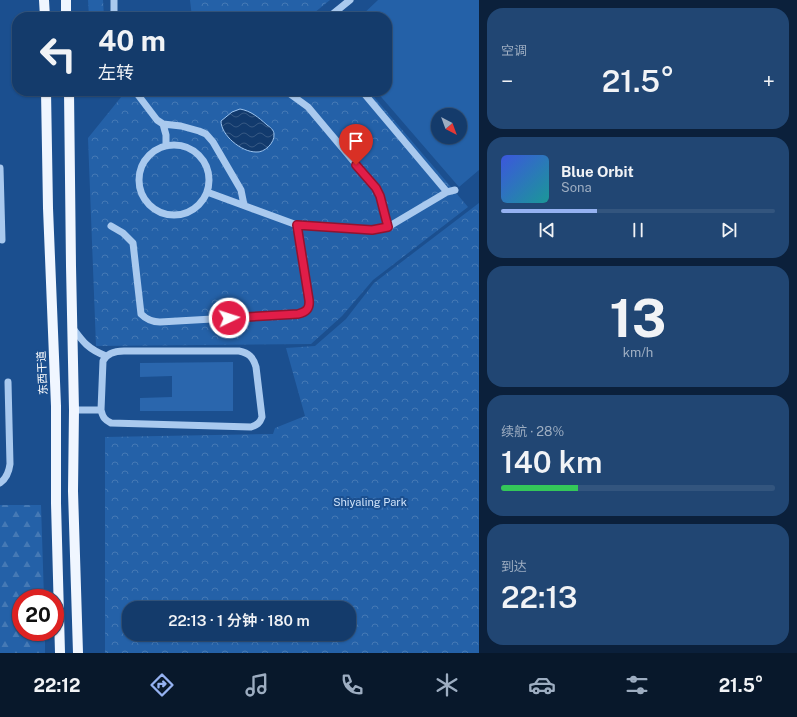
<!DOCTYPE html>
<html lang="zh">
<meta charset="utf-8">
<style>
:root{--surface:#143b6b;--page:#214673;--text:#f1f3f6;--muted:#9dadc1;--line:#33557e;--accent:#95b2f1}
body{margin:0;font-family:"Public Sans","Noto Sans SC",sans-serif;background:var(--page);color:var(--text);height:100vh;display:flex;flex-direction:column;font-size:15px;white-space:nowrap}
*{box-sizing:border-box;margin:0}
p{font-size:13px;color:var(--muted)}
.icon{flex:none;width:22px;height:22px;fill:none;stroke:currentColor;stroke-width:2;stroke-linecap:round;stroke-linejoin:round}
.map{position:relative;flex:1;overflow:hidden}
.drawer{display:flex;flex-direction:column;gap:8px;padding:8px;background:#0b203b;width:318px}
.drawer>*{flex:none}
.banner{position:absolute;left:12px;top:12px;width:380px;height:84px;border-radius:16px;box-shadow:0 1px 3px #0004,0 0 0 1px var(--line);background:#143b6b;color:var(--text);overflow:hidden}
.needle{width:26px;rotate:139deg}
.fabs{position:absolute;left:431px;top:108px;display:grid;gap:8px}
.fabs a{display:grid;place-items:center;width:36px;height:36px;border-radius:50%;background:var(--surface);box-shadow:0 1px 3px #0004,0 0 0 1px var(--line);font-size:20px}
.speed{position:absolute;left:12px;top:589px;display:flex;gap:8px;font-size:20px;font-weight:700;text-align:center}
.speed>*{display:grid;place-content:center;width:52px;height:52px;border-radius:50%;background:var(--surface);box-shadow:0 1px 3px #0004,0 0 0 1px var(--line);line-height:1}
.speed .limit{border:6px solid #d22;background:#fff;color:#111}
.pin{position:absolute;display:grid;place-items:center;width:34px;height:34px;color:#fff;margin:-41px -17px;border-radius:50% 50% 50% 0;rotate:-45deg;box-shadow:0 0 4px #0007}
.pin .icon{rotate:45deg}
.me{position:absolute;width:44px;margin:-22px;rotate:86deg;stroke-linejoin:round;filter:drop-shadow(0 0 3px #0008)}
.turn{display:flex;align-items:center;gap:14px;height:84px;padding:0 20px;font-size:18px}
.turn .icon{width:52px;height:52px;stroke-width:2.5}
.turn b{display:block;font-size:28px;line-height:34px}
.big{font-size:30px;font-weight:600;line-height:1.1}
.drawer .widget{flex:1;display:flex;flex-direction:column;justify-content:center;gap:6px;min-width:0;padding:0 14px;border-radius:16px;background:var(--page)}
.drawer .dial{align-items:center;gap:0}
.dial b{font-size:52px;line-height:1}
.song{display:flex;align-items:center;gap:12px}
.cover{width:48px;height:48px;border-radius:6px;background:linear-gradient(135deg,hsl(230 70% 55%),hsl(180 70% 35%))}
.played{height:4px;border-radius:2px;background:linear-gradient(90deg,var(--accent) 35%,var(--line) 35%)}
.keys{display:flex;justify-content:space-around;direction:ltr}
.heat{display:flex;justify-content:space-between;align-items:center;font-size:22px;direction:ltr}
.charge{height:6px;border-radius:3px;background:linear-gradient(90deg,#34c759 28%,var(--line) 0)}
.trip{position:absolute;left:122px;top:601px;width:234px;height:40px;border-radius:16px;background:var(--surface);box-shadow:0 1px 3px #0004,0 0 0 1px var(--line);font-weight:600;line-height:40px;text-align:center}
.dock{display:flex;height:64px;justify-content:space-around;align-items:center;background:#08182b;color:var(--muted)}
.dock .icon{width:28px;height:28px}
.dock .active{color:var(--accent)}
.dock b{font-size:18px;color:var(--text)}
main{display:flex;flex:1;min-height:0}
.map>svg:first-child{display:block}
.grass{fill:#2461a8;fill-rule:evenodd}
.forest{fill:url(#forest-firs)}
.park{fill:url(#park-crowns);fill-rule:evenodd}
.water{fill:url(#water-waves);stroke:#9cc4f0}
.building{fill:#2a66ad}
.lines{fill:none;stroke-linecap:round;stroke-linejoin:round}
.minor{stroke:#a9c9ee;stroke-width:7}
.major{stroke:#f0f6ff;stroke-width:10}
.route-casing{stroke:#92132f;stroke-width:10}
.route{stroke:#e11d48;stroke-width:7}
.labels{text-anchor:middle;dominant-baseline:central;stroke-width:4;stroke-linejoin:round;paint-order:stroke}
.street-label{font-size:11px;fill:#fff;stroke:#1b4f8f}
.park-label{font-size:11px;fill:#cfe3fa;stroke:#1b4f8f}
</style>
<main>
<div class="map">
<svg width="479" height="653" viewBox="0 0 479 653">
<defs>
<pattern id="forest-firs" width="22" height="20" patternUnits="userSpaceOnUse"><rect width="22" height="20" fill="#2461a8"/><path d="M5 1l3.5 6h-7zM16 11l3.5 6h-7z" fill="#4579b5"/></pattern>
<pattern id="park-crowns" width="20" height="18" patternUnits="userSpaceOnUse"><rect width="20" height="18" fill="#2461a8"/><path d="M2 6a3 3 0 1 1 6 0M12 15a3 3 0 1 1 6 0" fill="none" stroke="#4579b5"/></pattern>
<pattern id="water-waves" width="16" height="10" patternUnits="userSpaceOnUse"><rect width="16" height="10" fill="#123a6d"/><path d="M0 5q4-4 8 0t8 0" fill="none" stroke="#365883"/></pattern>
</defs>
<rect width="100%" height="100%" fill="#1b4f8f"/>
<path class="grass" d="M378,0H479V170L459,187L376,91H387V17H360ZM438,115H460V137H438Z"/>
<path class="forest" d="M0,505H41L44,598H21V632H45V653H0Z"/>
<path class="park" d="M88,0H103L104,17H89Z
M190,0H330L309,17H192Z
M126,91H369L468,207L373,280L342,316L311,344L96,346L88,138Z
M479,203V653H105V437L273,434L275,428L305,416L286,348L315,346L346,319L374,283ZM129,608H349V634H129Z"/>
<path class="water" d="M240,109C251,111 258,117 267,125C270,127 274,130 274,134C275,143 264,153 256,152C241,152 221,135 221,121L232,112Z"/>
<path class="building" d="M233,362V411H140V398L172,397V376L140,377V363Z"/>
<g class="lines">
<path class="minor" d="M114,0V17
M329,17L350,0
M135,91L157,120L163,124L181,126L199,131L206,134L213,142L241,190L244,205
M286,91L308,107L376,188L380,196L388,227
M362,91L447,192
M163,124L166,135V145
M139 180a35 35 0 1 1 70 0a35 35 0 1 1-70 0Z
M0,168L2,240
M207,192L297,225L372,230L388,227L447,192L455,190
M111,226L123,233L133,243L141,314C147,320 152,322 160,322L298,314C306,312 310,309 309,300L297,225
M72,327C83,342 88,349 106,356
M74,410H101C103,418 105,420 111,423L251,427C257,425 260,423 262,417L256,367C253,357 249,353 239,351H124C115,351 107,353 103,361L101,410
M0,483C7,478 9,472 10,464L8,382"/>
<path class="major" d="M44,0L45,17
M66,0V17
M46,91L48,208L56,406V503L60,653
M69,91L71,266L74,410L73,491L78,653"/>
</g>
<g class="lines">
<defs>
<path id="route" d="M229,318L298,314C306,312 310,309 309,300L297,225L372,230L388,227L380,196L376,188L356,165"/>
</defs>
<use href="#route" class="route-casing"/>
<use href="#route" class="route"/>
</g>
<g class="labels">
<g class="street-label">
<text transform="translate(42 373) rotate(-93)">东西干道</text>
</g>
<g class="park-label">
<text x="370" y="502">Shiyaling Park</text>
</g>
</g>
</svg>
<div class="fabs">
<a><svg class="needle" viewBox="-14 -14 28 28"><path d="M0-13l5 13h-10z" fill="#e53935"/><path d="M0 13l5-13h-10z" fill="#9dadc1"/></svg></a>
</div>
<div class="speed"><div class="limit">20</div></div>
<div class="pin" style="left:356px;top:165px;background:#d93025"><svg class="icon" aria-label="arrive" viewBox="0 0 24 24"><path d="M6 21V4h12l-3 4 3 4H6"/></svg></div>
<svg class="me" style="left:229px;top:318px" viewBox="-20 -20 40 40"><circle r="17" fill="#e11d48" stroke="#fff" stroke-width="3"/><path d="M0-11L8 9 0 5-8 9z" fill="#fff"/></svg>
<div class="trip">22:13 · 1 分钟 · 180 m</div>
<div class="banner">
<div class="turn"><svg class="icon" aria-label="left" viewBox="0 0 24 24"><path d="M17 20v-9H6M10 6l-5 5 5 5"/></svg><div><b>40 m</b>左转</div></div>
</div>
</div>
<section class="drawer">
<div class="widget"><p>空调</p>
<div class="heat"><a>−</a><b class="big">21.5°</b><a>+</a></div>
</div>
<div class="widget">
<div class="song"><i class="cover"></i><div><b>Blue Orbit</b><p>Sona</p></div></div>
<div class="played"></div>
<div class="keys"><svg class="icon" aria-label="previous" viewBox="0 0 24 24"><path d="M18 5L8 12l10 7zM5 5v14"/></svg><svg class="icon" aria-label="pause" viewBox="0 0 24 24"><path d="M8 5v14M16 5v14"/></svg><svg class="icon" aria-label="next" viewBox="0 0 24 24"><path d="M6 5l10 7-10 7zM19 5v14"/></svg></div>
</div>
<div class="widget dial"><b>13</b><p>km/h</p></div>
<div class="widget"><p>续航 · 28%</p><b class="big">140 km</b><div class="charge"></div></div>
<div class="widget"><p>到达</p><b class="big">22:13</b></div>
</section>
</main>
<nav class="dock">
<b>22:12</b>
<svg class="icon active" aria-label="directions" viewBox="0 0 24 24"><path d="M12 3l9 9-9 9-9-9zM9 14v-3h6M13 9l2 2-2 2"/></svg>
<svg class="icon" aria-label="music" viewBox="0 0 24 24"><path d="M9 18V5l10-2v13"/><circle cx="6" cy="18" r="3"/><circle cx="16" cy="16" r="3"/></svg>
<svg class="icon" aria-label="phone" viewBox="0 0 24 24"><path d="M5 4h4l2 5-3 2q2 4 5 5l2-3 5 2v4C11 20 4 13 5 4z"/></svg>
<svg class="icon" aria-label="climate" viewBox="0 0 24 24"><path d="M12 3v18M4 7l16 10M4 17L20 7"/></svg>
<svg class="icon" aria-label="car" viewBox="0 0 24 24"><path d="M5 17H2v-5l4-1 3-4h7l3 4 3 1v5h-3M9 17h6M6 11h13"/><circle cx="7" cy="17" r="2"/><circle cx="17" cy="17" r="2"/></svg>
<svg class="icon" aria-label="filters" viewBox="0 0 24 24"><path d="M4 7h16M4 17h16"/><circle cx="9" cy="7" r="2"/><circle cx="15" cy="17" r="2"/></svg>
<b>21.5°</b>
</nav>
